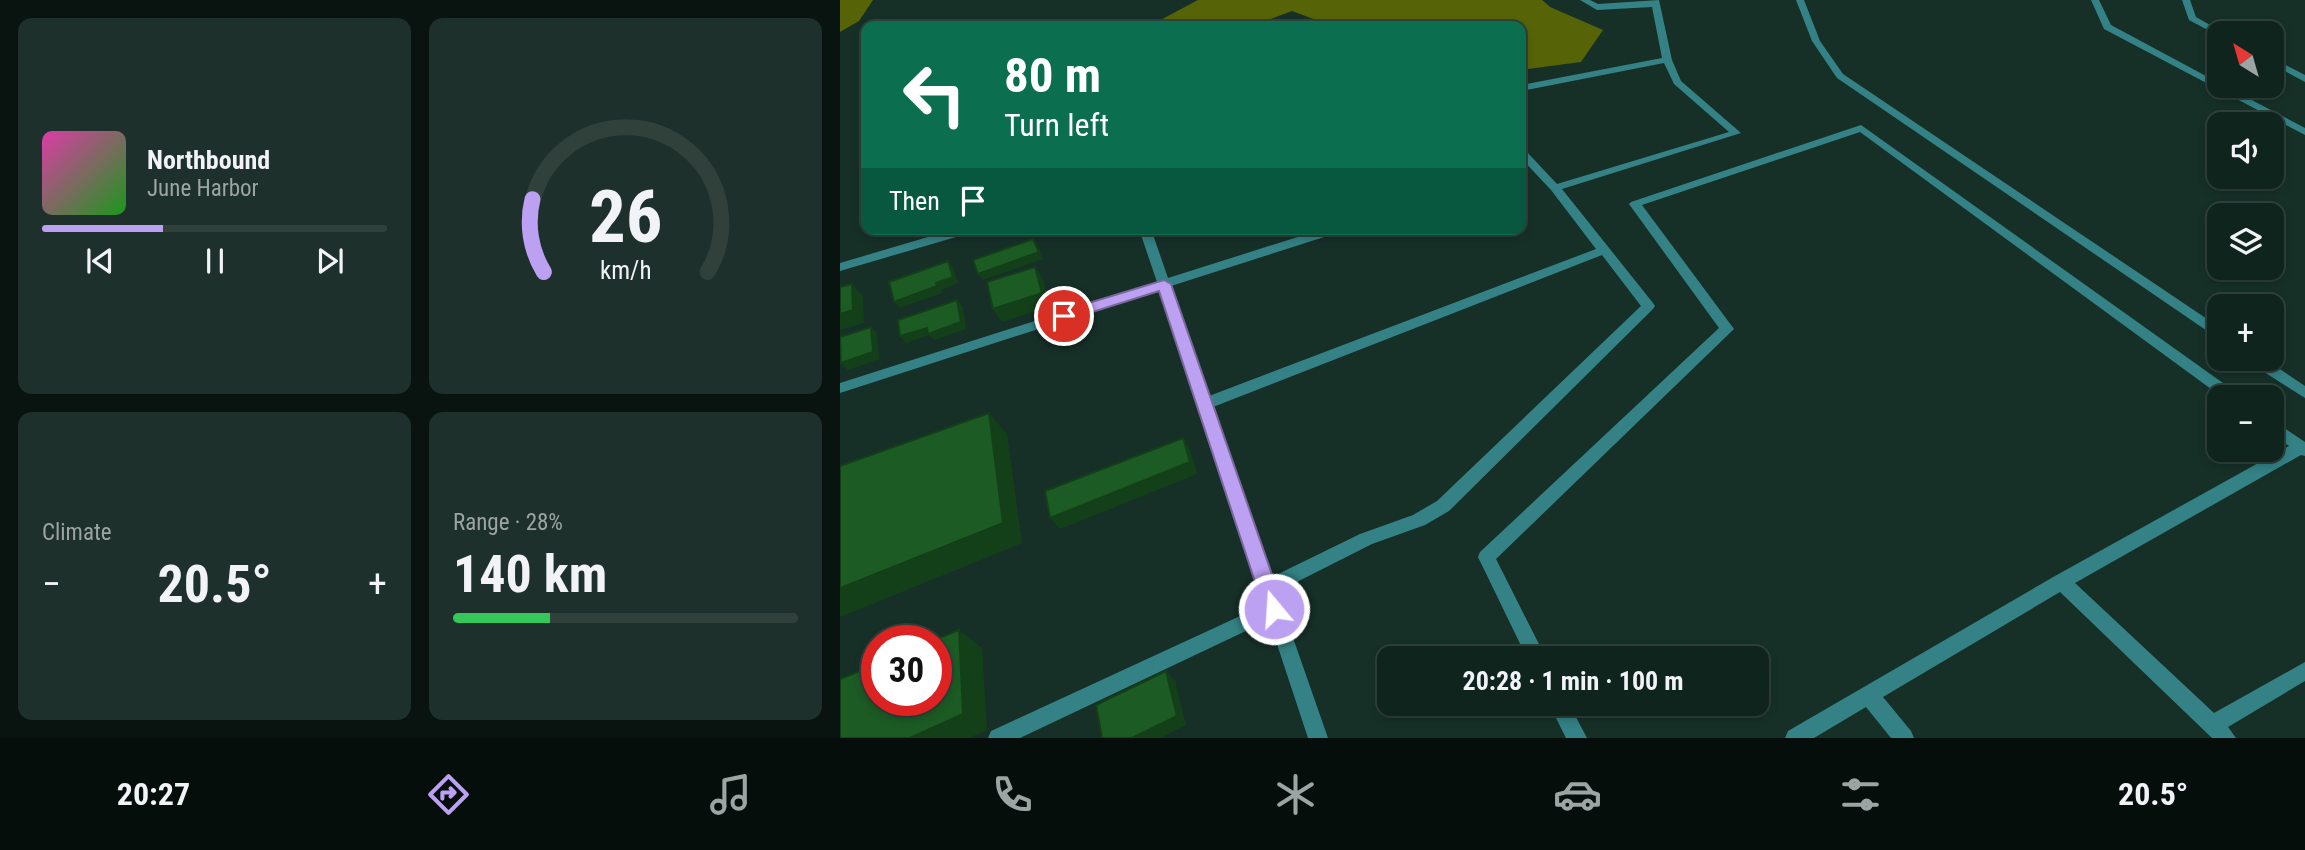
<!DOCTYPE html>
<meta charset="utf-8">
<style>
:root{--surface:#10241e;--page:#1e302b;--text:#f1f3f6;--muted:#9ca4a4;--line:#30413c;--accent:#bca0f2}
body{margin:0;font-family:"Roboto Condensed",sans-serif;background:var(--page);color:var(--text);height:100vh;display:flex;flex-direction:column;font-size:26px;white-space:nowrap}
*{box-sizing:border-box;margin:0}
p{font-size:23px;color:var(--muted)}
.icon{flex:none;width:38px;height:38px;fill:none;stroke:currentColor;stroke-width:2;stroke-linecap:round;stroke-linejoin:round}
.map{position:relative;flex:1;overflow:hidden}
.sheet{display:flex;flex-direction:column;gap:18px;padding:18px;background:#091410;width:840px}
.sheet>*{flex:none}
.top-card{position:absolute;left:21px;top:21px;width:665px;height:214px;border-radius:14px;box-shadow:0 4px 10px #0003,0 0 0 2px var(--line);background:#0b6e4f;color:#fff;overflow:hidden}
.needle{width:46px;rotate:323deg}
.tools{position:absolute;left:1367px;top:21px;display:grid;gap:14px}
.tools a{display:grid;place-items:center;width:77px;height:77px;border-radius:14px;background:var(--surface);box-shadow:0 4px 10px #0003,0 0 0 2px var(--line);font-size:35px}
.speed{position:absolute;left:21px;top:625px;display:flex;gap:14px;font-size:35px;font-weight:700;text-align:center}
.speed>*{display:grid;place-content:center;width:91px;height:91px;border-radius:50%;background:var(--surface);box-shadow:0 4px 10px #0003,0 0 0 2px var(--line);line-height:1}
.speed .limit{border:10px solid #d22;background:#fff;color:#111}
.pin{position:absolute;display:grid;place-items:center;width:60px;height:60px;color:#fff;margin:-30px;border:4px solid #fff;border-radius:50%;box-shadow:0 2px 7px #0007}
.me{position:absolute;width:77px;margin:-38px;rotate:342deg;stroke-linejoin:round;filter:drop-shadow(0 0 5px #0008)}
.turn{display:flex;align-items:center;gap:24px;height:147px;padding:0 28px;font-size:32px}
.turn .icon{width:91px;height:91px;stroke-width:2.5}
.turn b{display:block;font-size:49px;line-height:60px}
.then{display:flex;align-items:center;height:66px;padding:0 28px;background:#0003;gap:14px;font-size:26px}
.big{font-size:52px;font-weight:700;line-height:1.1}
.sheet .tile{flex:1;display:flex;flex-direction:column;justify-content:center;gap:10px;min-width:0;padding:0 24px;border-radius:14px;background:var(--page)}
.sheet .dial{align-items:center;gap:0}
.dial svg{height:182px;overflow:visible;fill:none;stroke:var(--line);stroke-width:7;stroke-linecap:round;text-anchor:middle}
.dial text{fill:var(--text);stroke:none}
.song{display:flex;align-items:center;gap:21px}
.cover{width:84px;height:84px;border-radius:10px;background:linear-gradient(135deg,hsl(320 70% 55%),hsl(120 70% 35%))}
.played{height:7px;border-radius:4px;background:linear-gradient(90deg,var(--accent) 35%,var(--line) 35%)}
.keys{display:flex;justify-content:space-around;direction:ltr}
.heat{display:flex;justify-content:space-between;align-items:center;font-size:38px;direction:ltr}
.charge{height:10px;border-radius:5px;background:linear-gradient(90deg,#34c759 28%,var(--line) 0)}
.sheet .tiles{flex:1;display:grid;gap:18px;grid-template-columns:repeat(2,1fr)}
.trip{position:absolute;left:537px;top:646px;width:392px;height:70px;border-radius:14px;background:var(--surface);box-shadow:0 4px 10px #0003,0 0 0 2px var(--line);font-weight:700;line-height:70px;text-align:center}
.tabs{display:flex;height:112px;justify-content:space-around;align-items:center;background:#060e0c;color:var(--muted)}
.tabs .icon{width:49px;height:49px}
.tabs .selected{color:var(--accent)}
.tabs b{font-size:32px;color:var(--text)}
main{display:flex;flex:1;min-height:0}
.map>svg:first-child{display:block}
.forest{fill:#566307}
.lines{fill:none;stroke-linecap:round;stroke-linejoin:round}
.minor{fill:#348285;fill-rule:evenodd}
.shaded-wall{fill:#144019}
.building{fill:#1c5b24;stroke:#144019;stroke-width:2}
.route{fill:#bca0f2;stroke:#7a689d;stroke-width:2}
</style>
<main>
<section class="sheet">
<div class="tiles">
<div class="tile">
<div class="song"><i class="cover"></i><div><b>Northbound</b><p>June Harbor</p></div></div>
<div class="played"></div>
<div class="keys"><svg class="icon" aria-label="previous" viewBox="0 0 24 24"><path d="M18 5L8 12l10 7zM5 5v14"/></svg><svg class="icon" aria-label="pause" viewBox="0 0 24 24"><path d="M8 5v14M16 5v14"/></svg><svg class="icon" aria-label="next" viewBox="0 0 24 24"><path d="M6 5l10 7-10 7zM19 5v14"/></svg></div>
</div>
<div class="tile dial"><svg viewBox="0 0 100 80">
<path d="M14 69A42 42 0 1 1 86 69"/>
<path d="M14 69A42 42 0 0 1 9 37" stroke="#bca0f2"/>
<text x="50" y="56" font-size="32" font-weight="700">26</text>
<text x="50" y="72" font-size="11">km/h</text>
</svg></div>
<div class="tile"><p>Climate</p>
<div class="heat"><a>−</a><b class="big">20.5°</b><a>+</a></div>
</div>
<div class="tile"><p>Range · 28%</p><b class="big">140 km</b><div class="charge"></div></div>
</div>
</section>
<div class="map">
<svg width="1465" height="738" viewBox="0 0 1465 738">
<rect width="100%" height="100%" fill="#163028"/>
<path class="forest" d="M0,0H33L19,21L0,32Z
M358,0H702L710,7L763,30L741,62L681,70V26H492L452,11L412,26H267L311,25Z"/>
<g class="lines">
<path class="minor" d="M740,0H750L758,4L819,0L832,60L841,81L901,133L722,189L813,303L815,306L813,309L609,511L585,525L532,544L437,592L488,738H468L429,620L180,738H148L151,731L424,605L319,290L0,393V383L317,282L299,229H311L328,278L483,229H502L500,232L331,286L369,396L756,249L711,190L681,158V149L685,150L717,184L889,132L834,84L824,63L681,91V85L822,58L812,7L757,10ZM762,255L801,306L597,501L573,515L520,534L432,577L373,407Z
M956,0H964L980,41L1003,74L1379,327V339L997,78L972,41Z
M1251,0H1259L1271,25L1379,83V86H1385L1465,128V135L1264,29Z
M1342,0H1350L1356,17L1384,33L1377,35L1349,20Z
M1432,58L1465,75V82L1432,64Z
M1021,125L1397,393L1399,397H1382L1020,132L802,205L894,329L656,559L706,658H687L638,557L640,552L879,328L789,204L791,202Z
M115,229H135L133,232L0,271V263Z
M1408,359H1425L1465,386V398L1410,363Z
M1432,420L1465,442V456L1461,455L1235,583L1374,713L1465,662V681L1388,727L1396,738H1372L1220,592L1043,697L1071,731L1074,738H1051L1026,707L974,738H945L948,731L1215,576L1449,446L1432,434Z
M709,704H729L747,738H726Z"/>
</g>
<path class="shaded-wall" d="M193,239L203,259L143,280L138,274Z
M108,261L113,268L118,283L101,290L102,293L60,308L54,302L96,283Z
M195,267L203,279L211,306L162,322L153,309Z
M12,284L23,296L24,323L0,330V314Z
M117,300L123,307L126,329L94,340L89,335L66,343L60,336Z
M31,327L37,333L39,359L8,370L1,363Z
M149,413L167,434L182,543L0,617V588Z
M343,438L350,450L357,474L220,529L210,518Z
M119,630L142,648L147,730L129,738H70Z
M326,671L335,681L346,725L320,738H292Z"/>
<path class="building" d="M193,239L199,252L138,274L133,260Z
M108,261L113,277L96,283L97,286L54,302L49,282Z
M195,267L202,293L153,309L147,282Z
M12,284L13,310L0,314V287Z
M117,300L121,322L88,334L87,328L60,336L58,320Z
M31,327L33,352L1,363L0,337Z
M149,413L163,523L0,588V466Z
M343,438L350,462L210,518L205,491Z
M119,630L123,714L70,738H0V679L37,664V700H96V640H94Z
M326,671L337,716L292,738H262L256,705Z"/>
<path class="route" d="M324,280L331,284L444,609L441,616L434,619L427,616L424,609L319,291L224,321L217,316L219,312Z"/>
</svg>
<div class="tools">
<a><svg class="needle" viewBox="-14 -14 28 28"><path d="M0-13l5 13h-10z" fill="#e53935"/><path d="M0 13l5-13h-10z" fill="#9ca4a4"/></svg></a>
<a><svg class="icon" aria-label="sound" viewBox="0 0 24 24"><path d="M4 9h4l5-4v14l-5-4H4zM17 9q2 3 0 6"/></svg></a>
<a><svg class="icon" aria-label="layers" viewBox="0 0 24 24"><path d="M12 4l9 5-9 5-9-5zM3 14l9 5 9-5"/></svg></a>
<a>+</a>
<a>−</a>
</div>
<div class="speed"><div class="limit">30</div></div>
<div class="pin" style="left:224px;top:316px;background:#d93025"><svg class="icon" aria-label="arrive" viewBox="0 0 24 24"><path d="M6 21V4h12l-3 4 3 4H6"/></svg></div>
<svg class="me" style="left:434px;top:609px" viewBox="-20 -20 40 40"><circle r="17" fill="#bca0f2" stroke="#fff" stroke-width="3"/><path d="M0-11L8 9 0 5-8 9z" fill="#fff"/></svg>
<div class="trip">20:28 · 1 min · 100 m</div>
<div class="top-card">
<div class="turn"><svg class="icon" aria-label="left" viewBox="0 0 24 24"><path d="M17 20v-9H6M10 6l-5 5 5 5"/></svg><div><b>80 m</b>Turn left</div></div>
<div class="then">Then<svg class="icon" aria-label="arrive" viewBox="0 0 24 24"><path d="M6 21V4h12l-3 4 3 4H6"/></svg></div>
</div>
</div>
</main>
<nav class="tabs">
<b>20:27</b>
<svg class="icon selected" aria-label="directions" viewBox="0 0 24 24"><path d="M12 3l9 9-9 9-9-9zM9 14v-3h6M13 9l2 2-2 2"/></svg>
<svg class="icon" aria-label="music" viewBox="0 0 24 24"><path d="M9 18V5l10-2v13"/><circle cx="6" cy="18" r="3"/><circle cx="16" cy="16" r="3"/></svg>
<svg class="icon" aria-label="phone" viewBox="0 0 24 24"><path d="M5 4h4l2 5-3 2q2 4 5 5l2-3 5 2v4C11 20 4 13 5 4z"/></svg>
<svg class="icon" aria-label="climate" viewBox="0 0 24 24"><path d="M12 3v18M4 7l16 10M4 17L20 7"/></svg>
<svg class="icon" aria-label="car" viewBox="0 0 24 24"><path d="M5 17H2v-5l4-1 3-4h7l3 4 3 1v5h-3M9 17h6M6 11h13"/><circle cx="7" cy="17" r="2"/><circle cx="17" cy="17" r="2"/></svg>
<svg class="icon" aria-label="filters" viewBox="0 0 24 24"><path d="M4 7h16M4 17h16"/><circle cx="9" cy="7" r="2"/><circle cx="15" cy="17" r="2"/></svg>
<b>20.5°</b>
</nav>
